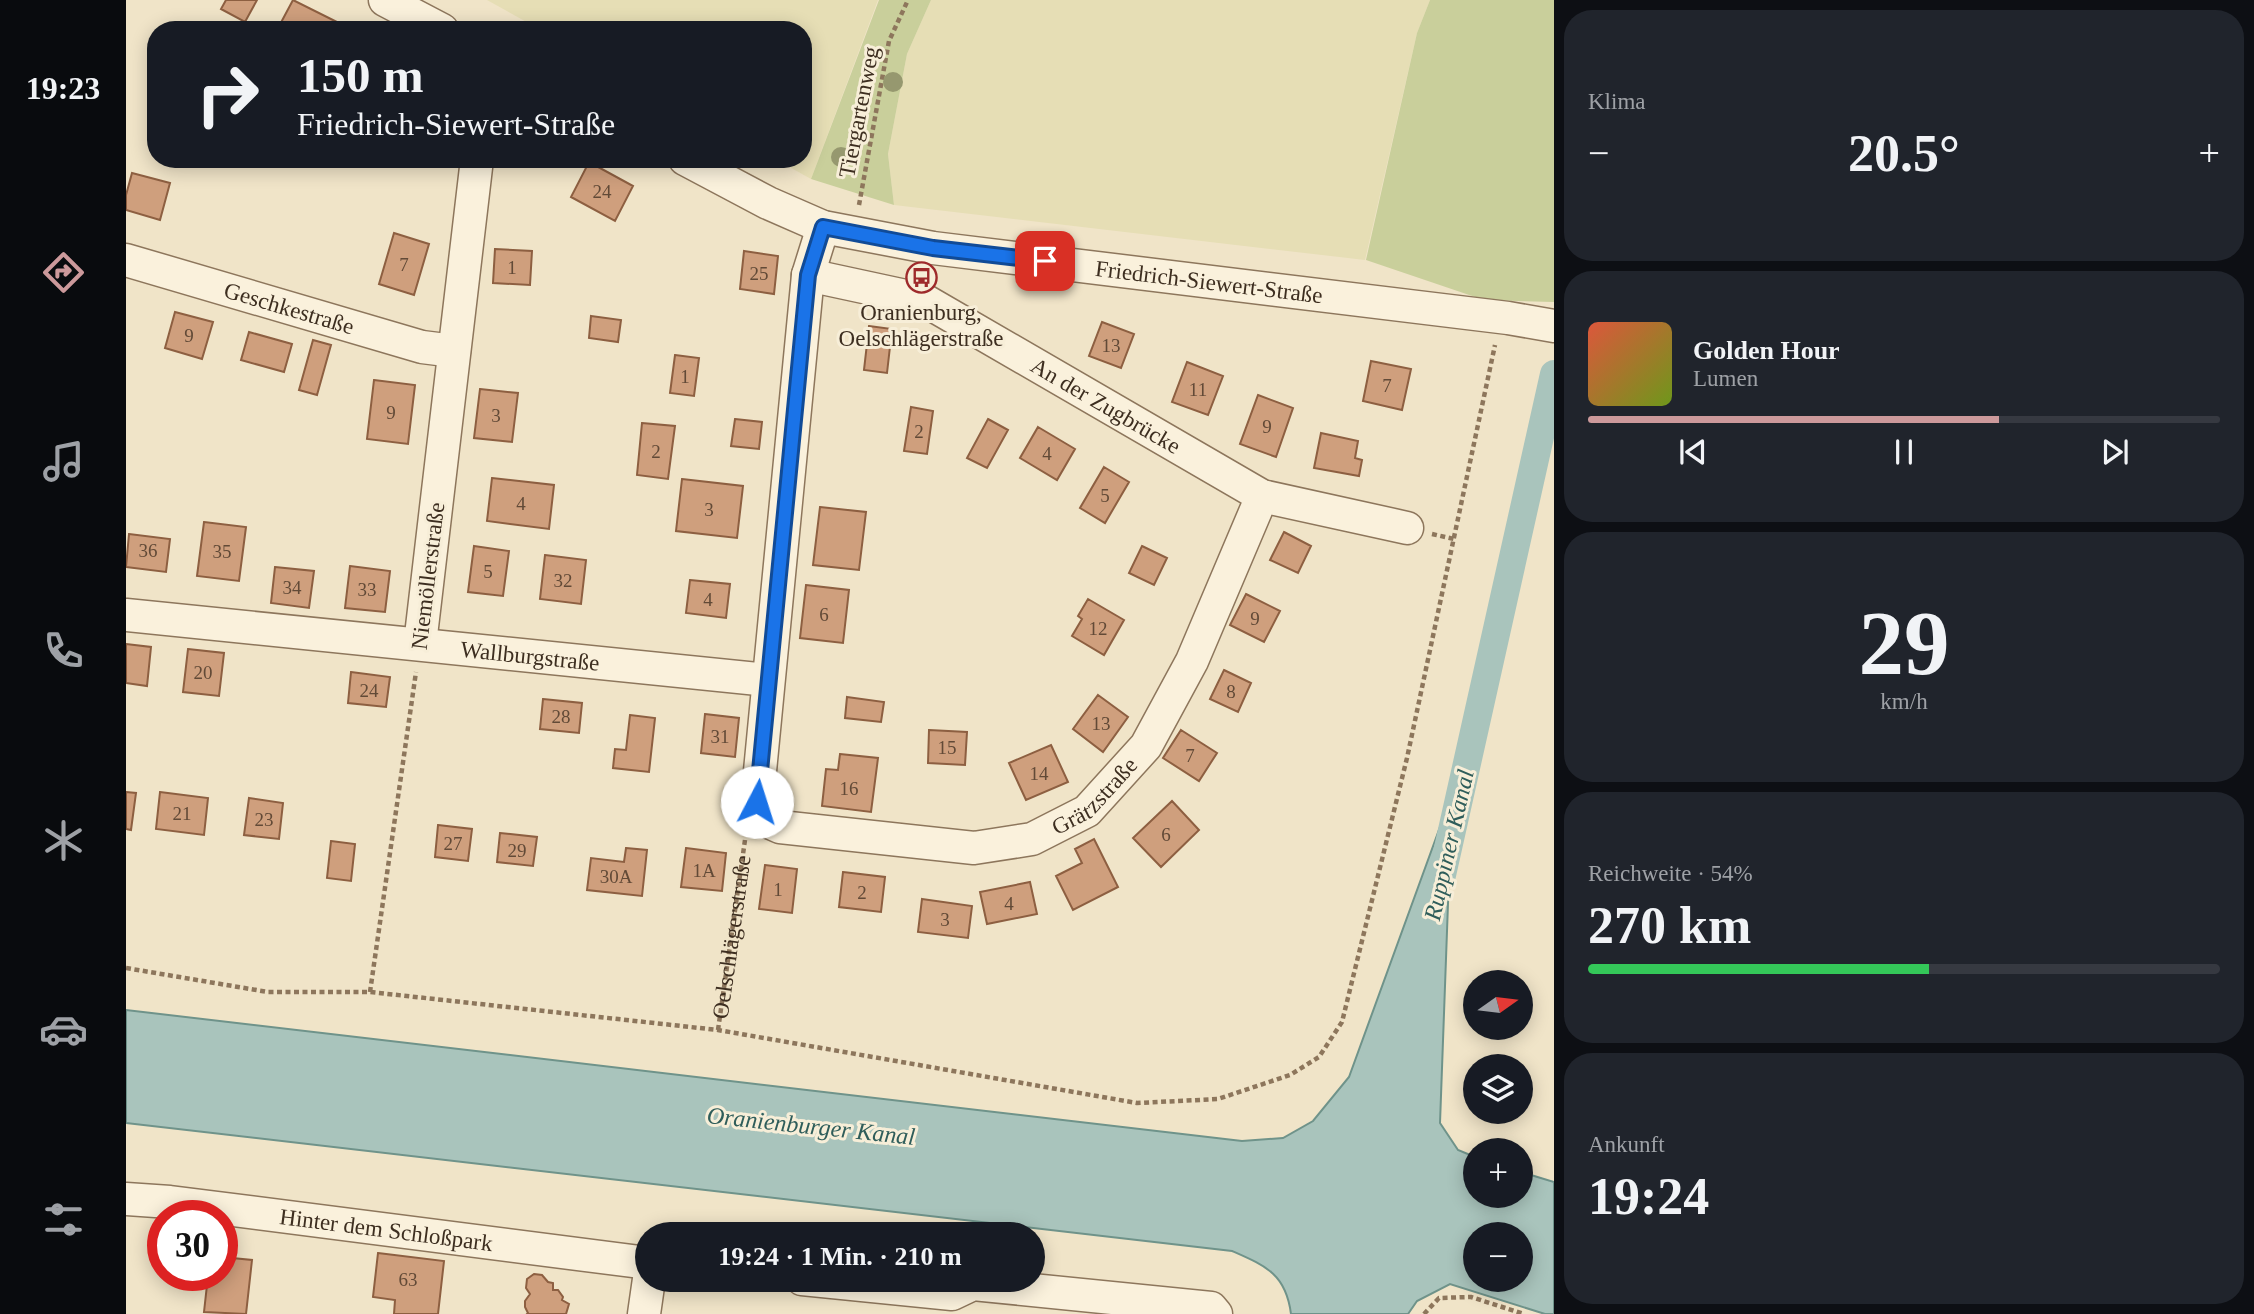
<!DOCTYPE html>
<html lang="de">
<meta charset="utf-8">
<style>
:root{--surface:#171b24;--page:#20242c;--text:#f1f3f6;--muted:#9ea1a6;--line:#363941;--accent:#cc999b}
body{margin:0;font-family:Georgia,serif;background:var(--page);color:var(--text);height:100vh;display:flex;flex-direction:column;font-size:26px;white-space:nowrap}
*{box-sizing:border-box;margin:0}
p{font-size:23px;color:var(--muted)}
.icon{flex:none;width:38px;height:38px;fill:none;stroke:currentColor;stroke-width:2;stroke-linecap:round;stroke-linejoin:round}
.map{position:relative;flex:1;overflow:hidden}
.panel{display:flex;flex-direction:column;gap:10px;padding:10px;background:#0d0f14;width:700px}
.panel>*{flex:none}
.guide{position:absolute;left:21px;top:21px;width:665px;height:147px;border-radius:28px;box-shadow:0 4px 18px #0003;background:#171b24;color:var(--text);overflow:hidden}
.needle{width:46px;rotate:76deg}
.fabs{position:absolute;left:1337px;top:970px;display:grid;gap:14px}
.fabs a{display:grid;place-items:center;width:70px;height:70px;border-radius:50%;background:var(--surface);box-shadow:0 4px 18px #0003;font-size:35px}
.speed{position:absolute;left:21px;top:1200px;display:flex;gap:14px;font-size:35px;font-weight:700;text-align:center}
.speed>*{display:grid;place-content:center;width:91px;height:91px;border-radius:50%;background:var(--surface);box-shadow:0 4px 18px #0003;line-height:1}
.speed .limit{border:10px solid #d22;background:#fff;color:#111}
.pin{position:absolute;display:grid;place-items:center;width:60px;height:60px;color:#fff;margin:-30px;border-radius:14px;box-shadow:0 4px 10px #0006}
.me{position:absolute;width:77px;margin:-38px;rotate:5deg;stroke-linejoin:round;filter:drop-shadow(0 0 5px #0008)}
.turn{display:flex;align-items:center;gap:24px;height:147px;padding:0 35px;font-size:32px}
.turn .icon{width:91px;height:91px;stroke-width:2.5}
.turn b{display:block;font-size:49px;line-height:60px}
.big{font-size:52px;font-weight:800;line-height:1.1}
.panel .tile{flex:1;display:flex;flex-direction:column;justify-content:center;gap:10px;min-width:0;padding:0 24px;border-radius:28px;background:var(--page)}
.panel .dial{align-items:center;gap:0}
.dial b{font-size:91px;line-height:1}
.song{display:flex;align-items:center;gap:21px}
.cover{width:84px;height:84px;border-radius:10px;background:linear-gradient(135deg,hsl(10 70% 55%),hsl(80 70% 35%))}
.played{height:7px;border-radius:4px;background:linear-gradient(90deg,var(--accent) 65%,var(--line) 65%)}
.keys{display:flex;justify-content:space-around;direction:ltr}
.heat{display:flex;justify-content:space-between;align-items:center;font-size:38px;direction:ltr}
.charge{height:10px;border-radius:5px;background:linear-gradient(90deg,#34c759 54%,var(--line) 0)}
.trip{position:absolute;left:509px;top:1222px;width:410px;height:70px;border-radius:35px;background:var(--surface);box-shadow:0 4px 18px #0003;font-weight:800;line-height:70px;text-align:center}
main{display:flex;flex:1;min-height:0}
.tab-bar{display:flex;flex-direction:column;width:126px;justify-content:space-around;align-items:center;background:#090b0e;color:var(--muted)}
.tab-bar .icon{width:49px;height:49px}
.tab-bar .on{color:var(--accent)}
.tab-bar b{font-size:32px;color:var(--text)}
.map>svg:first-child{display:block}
.farmland{fill:#e6deb5}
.green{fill:#c9cf9b}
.water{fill:#a9c4bc;stroke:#6f938a;stroke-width:2;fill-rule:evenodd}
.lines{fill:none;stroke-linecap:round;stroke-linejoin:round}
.canal{stroke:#a9c4bc;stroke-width:28}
.building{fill:#cf9f7d;stroke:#8d5f41;stroke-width:2}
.minor-casing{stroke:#8d765c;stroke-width:35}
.path{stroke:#8d765c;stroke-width:4.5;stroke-dasharray:5 3.5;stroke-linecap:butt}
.minor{stroke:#faf1dc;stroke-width:32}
.tree{fill:#96986f}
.route-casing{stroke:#114b97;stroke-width:18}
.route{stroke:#1a73e8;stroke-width:12}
.labels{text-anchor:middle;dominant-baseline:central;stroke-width:6;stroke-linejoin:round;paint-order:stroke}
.number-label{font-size:19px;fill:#624a37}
.street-label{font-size:23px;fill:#3d2e20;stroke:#f7eed8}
.poi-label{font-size:23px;fill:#3d2e20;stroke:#f7eed8}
.water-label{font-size:24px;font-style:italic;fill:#2f5d5a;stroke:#f7eed8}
</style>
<main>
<nav class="tab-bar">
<b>19:23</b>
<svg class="icon on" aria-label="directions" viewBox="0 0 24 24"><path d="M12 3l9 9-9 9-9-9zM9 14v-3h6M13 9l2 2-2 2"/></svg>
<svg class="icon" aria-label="music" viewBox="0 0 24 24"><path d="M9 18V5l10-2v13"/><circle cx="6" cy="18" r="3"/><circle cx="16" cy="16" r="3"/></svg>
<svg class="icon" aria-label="phone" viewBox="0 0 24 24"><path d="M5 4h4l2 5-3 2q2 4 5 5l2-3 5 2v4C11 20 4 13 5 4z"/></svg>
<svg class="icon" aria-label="climate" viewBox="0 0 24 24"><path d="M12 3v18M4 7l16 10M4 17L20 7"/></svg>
<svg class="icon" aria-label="car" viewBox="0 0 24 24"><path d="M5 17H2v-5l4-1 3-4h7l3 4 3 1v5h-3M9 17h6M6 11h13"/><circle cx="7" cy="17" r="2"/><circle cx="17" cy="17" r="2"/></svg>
<svg class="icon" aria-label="filters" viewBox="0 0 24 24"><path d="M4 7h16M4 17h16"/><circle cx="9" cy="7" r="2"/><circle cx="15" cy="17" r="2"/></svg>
</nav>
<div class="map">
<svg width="1428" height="1314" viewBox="0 0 1428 1314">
<rect width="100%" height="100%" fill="#f0e4c8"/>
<path class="farmland" d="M361,0H752L685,179L649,159H677V30H415Z
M805,0H1304L1291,33L1239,260L768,205L762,154L781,54Z"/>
<path class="green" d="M753,0H805L781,54L762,154L768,205L685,179Z
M1304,0H1428V302L1358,300L1240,260L1291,33Z"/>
<path class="water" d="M1326,794L1314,1123L1332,1150L1349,1157V1195H1395V1172L1428,1182V1314H1419L1324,1284L1291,1301L1282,1314H1165C1160,1274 1140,1266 1106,1251L0,1123V1010L1116,1141L1157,1138L1187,1121L1223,1077ZM1349,1234H1395V1279H1349Z"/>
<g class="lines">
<path class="canal" d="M1316,875L1428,374"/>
</g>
<path class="building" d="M100,0H131L119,22L95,9Z
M167,0L211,22L207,30H151Z
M463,162L507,186L489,221L445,197Z
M6,173L44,183L34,220L0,210V195Z
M268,233L303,244L288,295L253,284Z
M369,249L406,251L404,285L367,283Z
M618,251L652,256L648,294L614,289Z
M49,312L87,322L76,359L39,348Z
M465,316L495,320L492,342L463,338Z
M976,322L1008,334L995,368L963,356Z
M743,326L766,329L761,373L738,370Z
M123,332L166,344L158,372L115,360Z
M187,340L205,345L191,395L173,390Z
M549,355L573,358L568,396L544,393Z
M1245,361L1285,369L1276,410L1237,401Z
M1061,362L1097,376L1082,415L1046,402Z
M248,380L289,385L282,444L241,439Z
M354,389L392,393L386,442L348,438Z
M1132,395L1167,408L1150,457L1114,444Z
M785,407L807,411L801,454L778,451Z
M609,419L636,422L633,449L605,446Z
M862,419L882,430L861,468L841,458Z
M516,423L549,426L542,479L511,475Z
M912,427L949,449L931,480L894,458Z
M1195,433L1232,441L1229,458L1236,460L1233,476L1188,468Z
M978,467L1003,482L979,523L954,508Z
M366,478L428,485L423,529L361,521Z
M556,479L617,486L611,538L550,531Z
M694,507L740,512L733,570L687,565Z
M78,522L120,527L113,581L71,576Z
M1158,532L1185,546L1172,573L1144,560Z
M3,534L44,539L40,572L0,567Z
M348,546L383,551L377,596L342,592Z
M1016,546L1041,558L1028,585L1003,573Z
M419,555L460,560L455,604L414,599Z
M224,566L264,571L259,612L219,608Z
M149,567L188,571L183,608L145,603Z
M564,580L604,584L600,618L560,613Z
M680,585L723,590L717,643L674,638Z
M1120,594L1154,611L1138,642L1104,625Z
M962,599L998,620L978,655L946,636L956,619L952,616Z
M0,644L25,647L21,686L0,683Z
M62,649L98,653L93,696L57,692Z
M1098,670L1125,683L1112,712L1084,699Z
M225,672L264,677L260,707L222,703Z
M972,695L1002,717L977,752L947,729Z
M721,697L758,702L755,722L719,718Z
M417,699L456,703L453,733L414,729Z
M579,714L613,718L609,757L575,753Z
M504,715L529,718L523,772L487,768L489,749L500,750Z
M803,730L841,732L839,765L802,763Z
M1055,730L1091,753L1073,781L1037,758Z
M925,745L942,782L900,800L883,763Z
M714,754L752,758L745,812L696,806L700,769L712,770Z
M0,792L10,793L5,830L0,829Z
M34,792L82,798L78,835L30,829Z
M123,798L157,803L153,839L118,835Z
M1046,801L1073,830L1035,867L1007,838Z
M312,825L346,829L342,861L309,857Z
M374,833L411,837L407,866L371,862Z
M968,839L992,887L947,910L930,876L956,863L949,849Z
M205,841L229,844L225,881L201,878Z
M500,848L521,850L516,896L461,890L465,858L498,862Z
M560,848L600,853L596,891L555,887Z
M639,865L671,869L666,913L633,909Z
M717,872L759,877L755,912L713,907Z
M904,882L911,914L861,924L854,892Z
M796,899L846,906L842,938L792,932Z
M252,1253L318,1261L312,1314H268L269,1300L247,1297Z
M96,1257L126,1260L120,1314L78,1312L82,1276H96Z
M408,1274L416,1275L422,1282L427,1283V1290H432L437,1297L436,1300L443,1304L440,1314H401L402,1313L399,1307V1301L404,1294L400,1288L401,1279Z"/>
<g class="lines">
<defs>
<g id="minor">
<path d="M259,0L316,30"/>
<path id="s2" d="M559,159L642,203L697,227L807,248L1382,318L1428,326"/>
<path id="s3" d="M697,227L682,275L631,802L638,820L654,827L848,848L906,839L961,811L1020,746L1066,661L1136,496"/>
<path id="s4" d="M0,260L296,347L328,351"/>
<path id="s5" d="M682,275L798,300L1136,496L1281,528"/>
<path id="s6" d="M0,615L642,680"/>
<path d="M294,644L351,159"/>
<path id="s7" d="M0,1199L44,1202L522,1263"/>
<path d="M676,1279L826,1294L847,1284L1085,1308L1090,1314"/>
<path d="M518,1314L523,1279"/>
</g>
</defs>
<use href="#minor" class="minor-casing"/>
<g class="path">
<path d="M733,205L763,41L782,0"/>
<path d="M1306,534L1328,539"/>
<path d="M0,968L142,992H244L592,1030L1011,1103L1092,1099L1164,1075L1193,1057L1216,1022L1281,758L1369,345"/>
<path d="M244,992L290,672"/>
<path id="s1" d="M592,1030L619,840"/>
<path d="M1298,1314L1313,1298L1345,1297L1398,1314"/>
</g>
<use href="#minor" class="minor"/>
</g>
<g class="tree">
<circle cx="767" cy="82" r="10"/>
<circle cx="715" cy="157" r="10"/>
</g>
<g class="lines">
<defs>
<path id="route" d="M631,802L682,275L697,227L807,248L919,261"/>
</defs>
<use href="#route" class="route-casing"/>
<use href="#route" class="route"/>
</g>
<defs>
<symbol id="bus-ring" viewBox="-11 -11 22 22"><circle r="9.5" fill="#f7eed8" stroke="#9e2a2b" stroke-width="1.5"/><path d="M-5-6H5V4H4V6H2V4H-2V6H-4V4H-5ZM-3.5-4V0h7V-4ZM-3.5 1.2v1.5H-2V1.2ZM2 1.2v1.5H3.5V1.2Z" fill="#9e2a2b"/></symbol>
</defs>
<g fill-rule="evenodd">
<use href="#bus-ring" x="778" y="260" width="35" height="35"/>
</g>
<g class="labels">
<g class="number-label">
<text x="476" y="191">24</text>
<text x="278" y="264">7</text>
<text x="386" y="267">1</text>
<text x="633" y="273">25</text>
<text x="63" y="335">9</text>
<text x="985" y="345">13</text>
<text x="559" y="376">1</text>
<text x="1261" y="385">7</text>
<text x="1072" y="389">11</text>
<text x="265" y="412">9</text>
<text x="370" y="415">3</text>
<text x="1141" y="426">9</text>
<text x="793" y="431">2</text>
<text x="530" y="451">2</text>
<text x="921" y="453">4</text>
<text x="979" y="495">5</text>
<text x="395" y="503">4</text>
<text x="583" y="509">3</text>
<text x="22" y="550">36</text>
<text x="96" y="551">35</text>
<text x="362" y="571">5</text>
<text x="437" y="580">32</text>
<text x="166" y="587">34</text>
<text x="241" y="589">33</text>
<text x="582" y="599">4</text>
<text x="698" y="614">6</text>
<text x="1129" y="618">9</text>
<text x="972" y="628">12</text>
<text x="77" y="672">20</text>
<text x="243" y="690">24</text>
<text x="1105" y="691">8</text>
<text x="435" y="716">28</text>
<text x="975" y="723">13</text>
<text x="594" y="736">31</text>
<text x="821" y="747">15</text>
<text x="1064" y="755">7</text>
<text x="913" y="773">14</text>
<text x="723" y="788">16</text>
<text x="56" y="813">21</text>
<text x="138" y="819">23</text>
<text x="1040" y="834">6</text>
<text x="327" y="843">27</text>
<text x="391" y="850">29</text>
<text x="578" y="870">1A</text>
<text x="490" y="876">30A</text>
<text x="652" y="889">1</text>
<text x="736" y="892">2</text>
<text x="883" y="903">4</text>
<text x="819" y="919">3</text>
<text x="282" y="1279">63</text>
</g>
<g class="street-label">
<text transform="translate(733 112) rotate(-79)">Tiergartenweg</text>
<text stroke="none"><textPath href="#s2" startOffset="544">Friedrich-Siewert-Straße</textPath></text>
<text stroke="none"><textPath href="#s4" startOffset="170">Geschkestraße</textPath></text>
<text stroke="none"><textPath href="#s5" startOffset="329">An der Zugbrücke</textPath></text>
<text transform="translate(302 576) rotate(-83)">Niemöllerstraße</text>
<text stroke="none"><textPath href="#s6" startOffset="406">Wallburgstraße</textPath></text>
<text stroke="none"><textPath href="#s3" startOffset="947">Grätzstraße</textPath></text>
<text stroke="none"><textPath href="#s1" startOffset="94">Oelschlägerstraße</textPath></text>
<text stroke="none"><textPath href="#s7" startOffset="262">Hinter dem Schloßpark</textPath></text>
</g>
<g class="poi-label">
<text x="795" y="312">Oranienburg,<tspan x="795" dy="26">Oelschlägerstraße</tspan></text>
</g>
<g class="water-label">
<text transform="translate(1323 845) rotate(-77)">Ruppiner Kanal</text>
<text transform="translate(685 1126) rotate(6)">Oranienburger Kanal</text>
</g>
</g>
</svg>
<div class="fabs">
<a><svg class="needle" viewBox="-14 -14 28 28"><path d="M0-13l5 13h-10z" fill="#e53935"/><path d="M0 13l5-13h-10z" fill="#9ea1a6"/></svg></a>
<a><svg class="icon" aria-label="layers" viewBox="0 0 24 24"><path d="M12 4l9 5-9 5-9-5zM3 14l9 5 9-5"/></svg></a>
<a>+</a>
<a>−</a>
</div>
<div class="speed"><div class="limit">30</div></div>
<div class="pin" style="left:919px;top:261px;background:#d93025"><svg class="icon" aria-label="arrive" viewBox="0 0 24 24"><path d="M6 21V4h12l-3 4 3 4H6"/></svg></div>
<svg class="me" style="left:631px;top:802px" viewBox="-20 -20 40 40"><circle r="19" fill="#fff"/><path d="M0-13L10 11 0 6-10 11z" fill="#1a73e8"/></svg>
<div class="trip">19:24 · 1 Min. · 210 m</div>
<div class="guide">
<div class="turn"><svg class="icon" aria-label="right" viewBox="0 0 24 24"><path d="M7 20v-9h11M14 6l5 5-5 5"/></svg><div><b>150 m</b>Friedrich-Siewert-Straße</div></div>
</div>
</div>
<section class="panel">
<div class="tile"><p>Klima</p>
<div class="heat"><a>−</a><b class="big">20.5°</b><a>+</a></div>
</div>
<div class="tile">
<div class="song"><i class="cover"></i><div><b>Golden Hour</b><p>Lumen</p></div></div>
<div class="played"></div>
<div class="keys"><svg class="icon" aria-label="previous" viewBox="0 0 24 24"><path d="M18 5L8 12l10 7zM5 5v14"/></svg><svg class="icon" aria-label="pause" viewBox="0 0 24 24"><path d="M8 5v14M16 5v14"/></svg><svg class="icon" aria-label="next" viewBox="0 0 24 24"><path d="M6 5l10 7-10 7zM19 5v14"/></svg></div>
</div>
<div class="tile dial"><b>29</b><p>km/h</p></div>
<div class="tile"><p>Reichweite · 54%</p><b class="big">270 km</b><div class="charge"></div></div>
<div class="tile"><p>Ankunft</p><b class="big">19:24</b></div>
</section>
</main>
